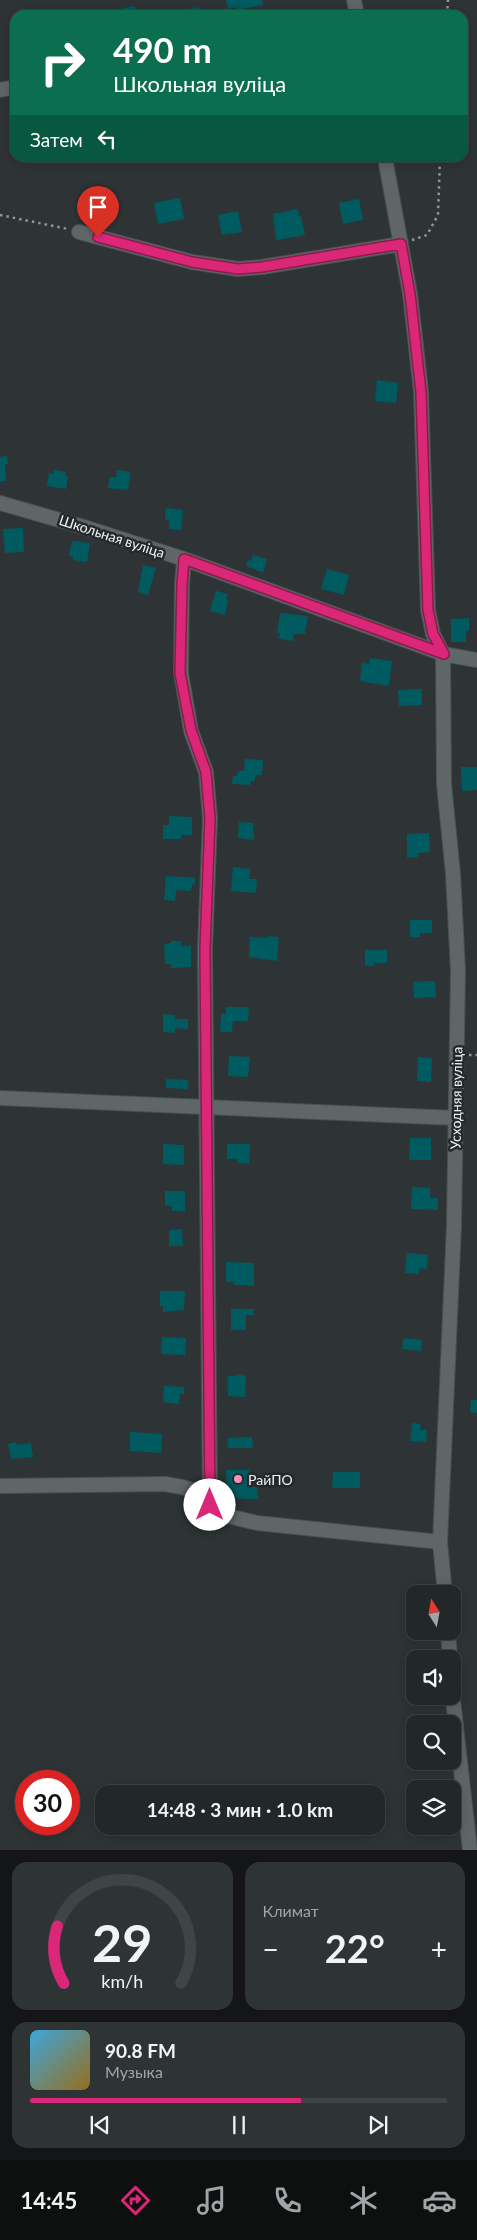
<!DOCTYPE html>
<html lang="ru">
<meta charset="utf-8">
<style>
:root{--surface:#222728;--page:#2e3334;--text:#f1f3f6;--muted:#a2a5a8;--line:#3f4445;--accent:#db2777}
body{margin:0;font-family:Lato,sans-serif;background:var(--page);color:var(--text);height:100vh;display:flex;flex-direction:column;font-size:19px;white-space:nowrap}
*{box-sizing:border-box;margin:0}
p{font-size:16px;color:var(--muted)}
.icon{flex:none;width:28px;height:28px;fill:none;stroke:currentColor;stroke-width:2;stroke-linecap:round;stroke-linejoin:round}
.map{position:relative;height:1850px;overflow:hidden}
.side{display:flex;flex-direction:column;gap:12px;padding:12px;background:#131516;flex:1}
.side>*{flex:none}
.guide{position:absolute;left:10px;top:10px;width:458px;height:152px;border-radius:15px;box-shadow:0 2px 12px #0003,0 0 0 1px var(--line);background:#0b6e4f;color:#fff;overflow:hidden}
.needle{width:32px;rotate:349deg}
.fabs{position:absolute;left:406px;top:1585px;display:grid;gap:10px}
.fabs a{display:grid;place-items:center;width:55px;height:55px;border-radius:10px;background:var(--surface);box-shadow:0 2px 12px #0003,0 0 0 1px var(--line);font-size:25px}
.speed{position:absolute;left:15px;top:1770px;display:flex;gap:10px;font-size:25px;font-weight:700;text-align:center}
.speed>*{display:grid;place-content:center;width:65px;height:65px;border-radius:50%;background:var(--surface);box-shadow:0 2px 12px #0003,0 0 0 1px var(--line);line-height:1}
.speed .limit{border:8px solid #d22;background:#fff;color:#111}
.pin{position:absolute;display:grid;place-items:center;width:42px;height:42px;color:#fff;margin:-51px -21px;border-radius:50% 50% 50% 0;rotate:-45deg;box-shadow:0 0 5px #0007}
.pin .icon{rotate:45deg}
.me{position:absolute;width:55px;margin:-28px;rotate:0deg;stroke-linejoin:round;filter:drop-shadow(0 0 4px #0008)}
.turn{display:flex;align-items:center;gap:18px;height:105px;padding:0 20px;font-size:22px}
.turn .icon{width:65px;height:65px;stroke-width:2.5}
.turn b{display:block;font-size:35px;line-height:42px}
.then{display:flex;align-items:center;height:48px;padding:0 20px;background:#0003;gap:10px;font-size:19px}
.big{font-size:38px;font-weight:700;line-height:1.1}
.side .card{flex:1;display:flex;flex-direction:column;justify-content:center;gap:8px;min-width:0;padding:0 18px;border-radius:15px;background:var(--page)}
.side .dial{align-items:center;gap:0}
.dial svg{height:130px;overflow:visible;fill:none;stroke:var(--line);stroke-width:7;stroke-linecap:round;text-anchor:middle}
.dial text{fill:var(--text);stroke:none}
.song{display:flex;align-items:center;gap:15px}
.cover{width:60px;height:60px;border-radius:8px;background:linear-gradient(135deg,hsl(200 70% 55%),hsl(40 70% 35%))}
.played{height:5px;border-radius:2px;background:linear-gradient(90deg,var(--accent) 65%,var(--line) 65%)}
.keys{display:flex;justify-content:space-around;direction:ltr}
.heat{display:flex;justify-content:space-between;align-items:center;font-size:28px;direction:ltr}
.side .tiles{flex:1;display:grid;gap:12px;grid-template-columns:1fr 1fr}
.card:last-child{grid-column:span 2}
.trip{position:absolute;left:95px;top:1785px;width:290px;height:50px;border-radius:15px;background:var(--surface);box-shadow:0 2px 12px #0003,0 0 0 1px var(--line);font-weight:700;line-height:50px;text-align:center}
.menu{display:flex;height:80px;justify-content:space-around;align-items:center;background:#0e1010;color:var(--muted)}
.menu .icon{width:35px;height:35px}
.menu .selected{color:var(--accent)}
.menu b{font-size:22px;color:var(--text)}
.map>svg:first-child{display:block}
.building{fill:#005b60}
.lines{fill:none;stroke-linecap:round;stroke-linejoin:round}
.minor-casing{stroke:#4a5050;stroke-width:16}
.path{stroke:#919697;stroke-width:2.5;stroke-dasharray:2.5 4;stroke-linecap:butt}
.minor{stroke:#5f6667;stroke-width:14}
.route-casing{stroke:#8e194d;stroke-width:12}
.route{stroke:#db2777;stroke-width:9}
.poi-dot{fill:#fd8ec0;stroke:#242a2b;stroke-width:2}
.labels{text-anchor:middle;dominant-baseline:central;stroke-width:5;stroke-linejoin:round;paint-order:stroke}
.street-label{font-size:14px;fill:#eff3f4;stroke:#242a2b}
.poi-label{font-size:14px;fill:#eff3f4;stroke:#242a2b;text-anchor:start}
</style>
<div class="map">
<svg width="477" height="1850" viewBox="0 0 477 1850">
<rect width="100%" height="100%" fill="#2e3435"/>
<path class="building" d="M226,0H262L263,5L237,10L236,7L228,9Z
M135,6L137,15H116L115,10Z
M199,7L200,15H172L171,12Z
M180,198L184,219L158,224L154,203Z
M359,199L363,220L343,224L339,203Z
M298,209L299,217L301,216L305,235L276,240L273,214Z
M238,211L242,232L222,235L218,215Z
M377,380L398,383L396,403L375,401Z
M7,456L8,464H5L6,481H0V457Z
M54,470L66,472L65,476L68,477L66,489L47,486L49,473L53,474Z
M117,470L130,472L128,490L108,488L110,477H116Z
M166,508L183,510L181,530L169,529V520H165Z
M23,528L24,552L5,553L3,529Z
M72,541L90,543L87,562L73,560L74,557L69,556Z
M253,555L267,559L264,571L261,572L246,566L248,560L251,561Z
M143,565L156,568L148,595L138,592Z
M327,569L349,575L344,595L321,589Z
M216,591L228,594L226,599L228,600L225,615L210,611Z
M280,613L308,616L305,634H294L293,641L279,639L280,633H277Z
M469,618V631H466V642H451V619Z
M370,658L392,661L389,686L360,681L362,663L369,664Z
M422,689V705L399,706L398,690Z
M245,759L263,760L262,775H255V781H251L250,785L232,784L233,776H237L238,771H244Z
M461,767H477V790L462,791Z
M169,816L192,817V835H181V839H163V825H169Z
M239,822L253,823L254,840L238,838Z
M429,833L430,852L418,853V857L407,858V834Z
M233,867L250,869L249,879H257L256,893L231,891Z
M166,876L195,878V885L192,884L191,891L176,890L175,901L164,900Z
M410,920H432V933H420V937H410Z
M268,936L279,937L277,961L249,957L250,937L268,938Z
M171,941H181V946H191V967L171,968V964H165L164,944L171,943Z
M365,950H387V963H374V966H365Z
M435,981L436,997L414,998L413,982Z
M226,1007H249L248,1021H233L232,1032H220L221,1014H226Z
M163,1014L175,1015V1019H188V1029L175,1028V1033L163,1032Z
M229,1056L250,1057L248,1077L228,1076Z
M418,1057L432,1058L431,1082L417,1081Z
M166,1079L188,1080V1089L166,1088Z
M410,1138H431V1160H409Z
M163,1144L184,1145V1165L163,1164Z
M227,1144H250L249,1164L238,1163V1159H227Z
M412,1187L430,1188V1198H438V1210L411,1209Z
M165,1191H185V1211H172V1206H165Z
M182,1229L183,1246H169V1230Z
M407,1253L428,1255L427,1269L419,1268V1274L405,1273Z
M226,1262L254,1263V1286L234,1285V1282H226Z
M160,1291H185L184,1310L163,1312V1306H160Z
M231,1309H254V1315H246V1330H231Z
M162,1337L186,1338L185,1355L161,1354Z
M403,1338L422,1340L421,1351L402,1349Z
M237,1374L246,1376L245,1397L228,1396V1376H237Z
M164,1386L184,1387V1394H180L179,1404L163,1402Z
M471,1400H477V1413L470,1412Z
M412,1423L421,1424L420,1430H427L426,1442L410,1441Z
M130,1432L162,1434L161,1453L130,1451Z
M252,1437L253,1448H228V1438Z
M16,1442L17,1445L31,1443L33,1457L11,1459L8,1444Z
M226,1470H249V1487H257L258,1499L227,1498Z
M333,1472H360V1488H332Z"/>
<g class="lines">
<defs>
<path id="minor" d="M354,0L357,15
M0,90L15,87
M385,158L410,294L421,391L428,610L433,634L443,654L444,784L453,874L458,971L454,1225L440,1542L445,1594
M79,232L192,262L238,269L262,267L401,244
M0,503L87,528L184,559L443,654L477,660
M184,559L182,585L181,673L191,731L206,772L210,818L205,949L210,1505
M0,1098L456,1118
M0,1486L165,1484L182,1487L192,1490L210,1505L228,1516L257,1523L440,1542
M448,1631L450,1659
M452,1691L470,1850"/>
</defs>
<use href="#minor" class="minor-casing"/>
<path class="path" d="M447,15L448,0
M0,215L68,229
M412,240L427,235L438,215L440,158
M469,1055H477"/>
<use href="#minor" class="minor"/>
</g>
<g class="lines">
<defs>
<path id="route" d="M98,237L192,262L238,269L262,267L401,244L410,294L421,392L428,610L433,634L444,654L184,559L182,585L180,673L191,730L206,772L210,818L205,949L210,1505"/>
</defs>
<use href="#route" class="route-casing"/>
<use href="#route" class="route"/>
</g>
<circle class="poi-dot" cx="238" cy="1479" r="5"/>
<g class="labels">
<g class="street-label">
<text transform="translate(112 536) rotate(18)">Школьная вуліца</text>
<text transform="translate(456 1098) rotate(-89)">Усходняя вуліца</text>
</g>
<g class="poi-label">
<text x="248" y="1479">РайПО</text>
</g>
</g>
</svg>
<div class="fabs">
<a><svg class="needle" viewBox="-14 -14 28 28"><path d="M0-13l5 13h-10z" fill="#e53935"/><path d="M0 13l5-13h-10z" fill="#a2a5a8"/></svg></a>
<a><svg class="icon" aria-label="sound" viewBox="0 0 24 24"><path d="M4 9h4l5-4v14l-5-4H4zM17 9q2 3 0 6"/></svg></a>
<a><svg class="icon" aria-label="search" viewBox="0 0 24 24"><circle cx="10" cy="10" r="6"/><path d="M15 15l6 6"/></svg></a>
<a><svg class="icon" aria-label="layers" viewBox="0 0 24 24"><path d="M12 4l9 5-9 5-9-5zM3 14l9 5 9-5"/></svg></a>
</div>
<div class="speed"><div class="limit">30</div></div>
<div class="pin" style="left:98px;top:237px;background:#d93025"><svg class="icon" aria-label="arrive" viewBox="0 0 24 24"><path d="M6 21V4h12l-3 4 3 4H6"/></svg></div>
<svg class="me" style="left:210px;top:1505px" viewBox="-20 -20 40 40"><circle r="19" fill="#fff"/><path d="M0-13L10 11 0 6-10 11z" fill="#db2777"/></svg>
<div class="trip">14:48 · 3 мин · 1.0 km</div>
<div class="guide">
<div class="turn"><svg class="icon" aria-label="right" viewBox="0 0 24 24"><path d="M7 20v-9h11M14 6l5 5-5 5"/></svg><div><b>490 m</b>Школьная вуліца</div></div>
<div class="then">Затем<svg class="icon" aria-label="left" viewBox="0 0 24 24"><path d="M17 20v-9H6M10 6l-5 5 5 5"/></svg></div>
</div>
</div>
<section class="side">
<div class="tiles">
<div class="card dial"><svg viewBox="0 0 100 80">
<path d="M14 69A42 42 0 1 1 86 69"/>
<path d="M14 69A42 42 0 0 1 10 34" stroke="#db2777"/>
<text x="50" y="56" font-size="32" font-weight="700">29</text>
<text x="50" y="72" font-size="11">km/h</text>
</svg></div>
<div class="card"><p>Климат</p>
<div class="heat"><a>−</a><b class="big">22°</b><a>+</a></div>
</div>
<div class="card">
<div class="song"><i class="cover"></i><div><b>90.8 FM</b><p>Музыка</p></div></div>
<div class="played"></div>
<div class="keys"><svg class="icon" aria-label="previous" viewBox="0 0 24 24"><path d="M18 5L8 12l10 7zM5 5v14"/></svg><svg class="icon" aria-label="pause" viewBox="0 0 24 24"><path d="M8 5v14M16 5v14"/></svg><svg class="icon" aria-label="next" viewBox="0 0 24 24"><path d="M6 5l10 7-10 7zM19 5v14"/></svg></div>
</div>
</div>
</section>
<nav class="menu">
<b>14:45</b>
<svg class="icon selected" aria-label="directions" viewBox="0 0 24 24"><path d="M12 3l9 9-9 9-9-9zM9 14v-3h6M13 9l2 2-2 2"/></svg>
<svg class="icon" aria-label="music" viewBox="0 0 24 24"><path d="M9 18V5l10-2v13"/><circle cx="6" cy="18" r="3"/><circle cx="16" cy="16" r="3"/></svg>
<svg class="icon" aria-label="phone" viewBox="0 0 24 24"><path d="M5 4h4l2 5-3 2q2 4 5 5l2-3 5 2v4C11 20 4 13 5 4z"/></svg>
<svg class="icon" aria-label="climate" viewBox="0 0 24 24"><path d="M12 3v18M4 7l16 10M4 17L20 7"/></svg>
<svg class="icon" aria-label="car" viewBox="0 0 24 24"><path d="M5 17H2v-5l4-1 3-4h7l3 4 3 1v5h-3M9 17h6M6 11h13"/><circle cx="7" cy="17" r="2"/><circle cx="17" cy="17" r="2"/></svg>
</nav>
